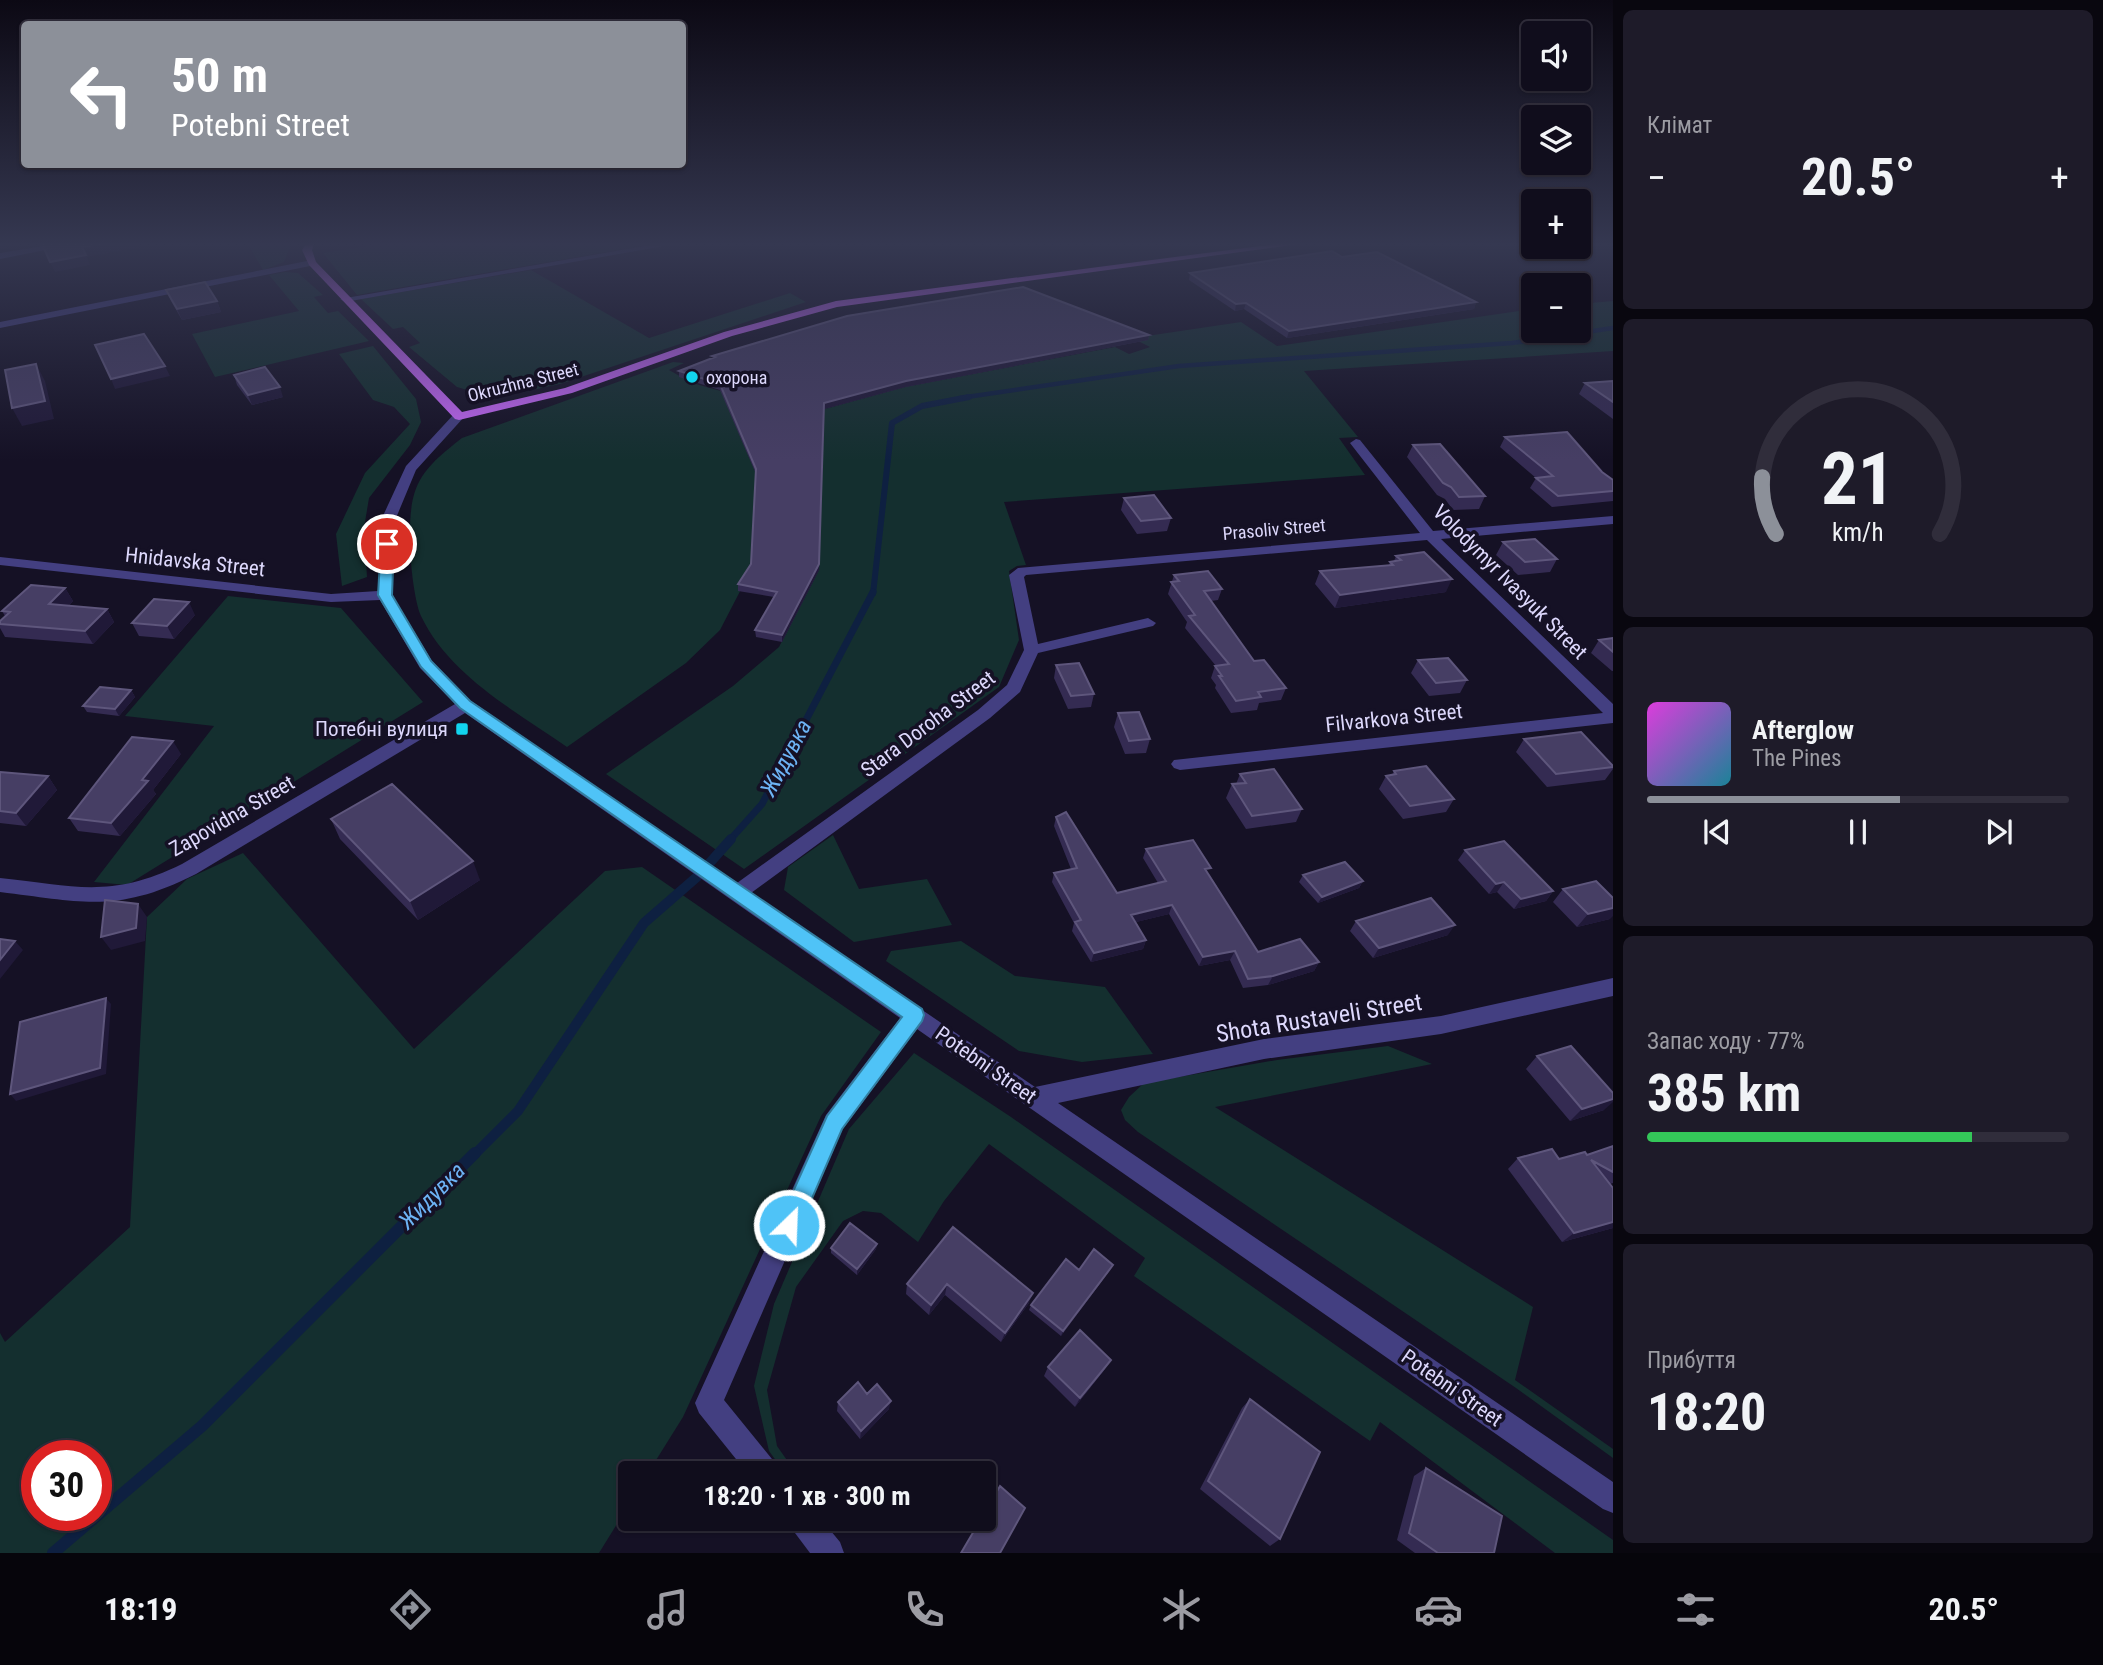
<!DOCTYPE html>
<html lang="uk">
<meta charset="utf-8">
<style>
:root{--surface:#100d1c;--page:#1e1b29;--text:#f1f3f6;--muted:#9c9ca3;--line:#302d3b;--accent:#8c9099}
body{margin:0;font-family:"Roboto Condensed",sans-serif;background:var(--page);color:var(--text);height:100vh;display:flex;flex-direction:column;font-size:26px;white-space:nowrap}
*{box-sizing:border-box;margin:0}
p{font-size:23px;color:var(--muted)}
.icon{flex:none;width:38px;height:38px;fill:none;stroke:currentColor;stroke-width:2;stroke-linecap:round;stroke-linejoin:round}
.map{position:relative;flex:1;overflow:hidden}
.side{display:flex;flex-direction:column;gap:10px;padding:10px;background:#09070f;width:490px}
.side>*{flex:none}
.banner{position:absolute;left:21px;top:21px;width:665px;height:147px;border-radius:7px;box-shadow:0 2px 5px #0004,0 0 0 2px var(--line);background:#8c9099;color:#fff;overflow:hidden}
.buttons{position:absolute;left:1521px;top:21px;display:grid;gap:14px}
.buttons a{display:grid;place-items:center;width:70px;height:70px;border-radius:7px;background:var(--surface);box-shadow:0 2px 5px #0004,0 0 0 2px var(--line);font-size:35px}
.speed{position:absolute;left:21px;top:1440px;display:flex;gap:14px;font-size:35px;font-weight:700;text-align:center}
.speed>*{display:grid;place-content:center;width:91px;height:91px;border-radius:50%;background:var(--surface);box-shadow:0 2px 5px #0004,0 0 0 2px var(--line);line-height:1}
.speed .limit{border:10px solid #d22;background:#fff;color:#111}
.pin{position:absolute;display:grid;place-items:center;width:60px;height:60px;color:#fff;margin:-30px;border:4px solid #fff;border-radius:50%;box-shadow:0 2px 7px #0007}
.me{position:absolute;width:77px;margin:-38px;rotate:24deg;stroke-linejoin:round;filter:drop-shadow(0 0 5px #0008)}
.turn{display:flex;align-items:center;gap:24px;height:147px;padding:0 35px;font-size:32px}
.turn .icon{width:91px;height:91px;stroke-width:2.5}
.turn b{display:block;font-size:49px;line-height:60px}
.big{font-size:52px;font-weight:700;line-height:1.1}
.side .tile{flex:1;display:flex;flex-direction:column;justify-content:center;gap:10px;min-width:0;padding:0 24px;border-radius:10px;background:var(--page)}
.side .dial{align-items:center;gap:0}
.dial svg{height:182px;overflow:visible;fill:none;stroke:var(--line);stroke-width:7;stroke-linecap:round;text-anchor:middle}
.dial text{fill:var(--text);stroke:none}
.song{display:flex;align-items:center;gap:21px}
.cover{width:84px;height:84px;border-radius:10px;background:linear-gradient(135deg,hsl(300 70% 55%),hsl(190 70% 35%))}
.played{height:7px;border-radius:4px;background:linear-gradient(90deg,var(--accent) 60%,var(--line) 60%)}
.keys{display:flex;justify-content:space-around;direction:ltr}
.heat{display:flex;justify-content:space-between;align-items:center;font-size:38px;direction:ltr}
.charge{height:10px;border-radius:5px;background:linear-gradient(90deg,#34c759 77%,var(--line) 0)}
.trip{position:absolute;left:618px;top:1461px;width:378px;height:70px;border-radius:7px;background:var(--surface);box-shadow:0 2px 5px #0004,0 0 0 2px var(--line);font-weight:700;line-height:70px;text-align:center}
.tab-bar{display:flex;height:112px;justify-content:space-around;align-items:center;background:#06050b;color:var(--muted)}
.tab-bar .icon{width:49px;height:49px}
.tab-bar .current{color:var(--accent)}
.tab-bar b{font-size:32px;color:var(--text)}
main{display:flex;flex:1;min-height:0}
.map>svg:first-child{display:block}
.green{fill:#142f2f;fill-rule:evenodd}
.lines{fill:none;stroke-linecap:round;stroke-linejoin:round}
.stream-far4{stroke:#0e2041;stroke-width:4.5}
.stream-far3{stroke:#0e2041;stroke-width:6}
.stream-far2{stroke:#0e2041;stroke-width:7}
.stream-far1{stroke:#0e2041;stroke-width:10}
.stream{stroke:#0e2041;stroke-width:12}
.minor{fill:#433f81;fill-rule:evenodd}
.major{fill:#c267f5;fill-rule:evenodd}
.wall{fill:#342b52}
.shaded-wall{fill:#201938}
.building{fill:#463e64;stroke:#5e567c;stroke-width:2}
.route{fill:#4fc3f7;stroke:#337fa1;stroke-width:2}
.poi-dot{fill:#12d4ef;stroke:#151125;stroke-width:2.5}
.labels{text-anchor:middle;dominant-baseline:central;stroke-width:7;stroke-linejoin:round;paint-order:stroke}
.far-poi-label{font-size:18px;fill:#ddd8fc;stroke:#151125;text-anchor:start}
.far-street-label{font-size:18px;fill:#ddd8fc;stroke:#151125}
.street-label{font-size:21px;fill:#ddd8fc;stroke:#151125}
.poi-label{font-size:21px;fill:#ddd8fc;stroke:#151125;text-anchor:end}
.water-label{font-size:23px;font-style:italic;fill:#6db3f5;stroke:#151125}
.near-street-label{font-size:24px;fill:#ddd8fc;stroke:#151125}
</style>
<main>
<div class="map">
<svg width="1613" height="1553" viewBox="0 0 1613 1553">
<rect width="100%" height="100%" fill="#151125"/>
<path class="green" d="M248,244H291L284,262L263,270Z
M379,244H652L357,295L323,253Z
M531,270L649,338L790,293L806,302L560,384L509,395L481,394L457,387L409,347L420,343L403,327L393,329L361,299Z
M285,272L298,273L323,295L314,297L328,313L338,311L369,341L215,377L192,334L299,311L269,275Z
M1613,301V351L1304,371L1358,437L1339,438L1365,475L1004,502L1026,565L1017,566L1009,571L1019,640L999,687L744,869L606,774L733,686L779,647L819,570L824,415L821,410L905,387L1115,347L1129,354L1150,347L1140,342V337L1241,322L1277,346L1533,309V331H1578L1579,304Z
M373,346L416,399L421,422L410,445L369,498L364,528L367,577L342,586L336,534L365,473L410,424L394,407L373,400L339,354Z
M673,362L684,363L669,370L692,383L739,396L756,475L751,570L720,630L686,663L567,747C515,711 449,675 421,616C414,600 410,560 410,542C409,486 418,472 462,438Z
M228,596L341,608L423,702L127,885L94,882L214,726L125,716Z
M833,835L859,889L927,879L952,925L854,942L784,890L788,867Z
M243,853L414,1049L605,871L642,867L881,1032L821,1116L683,1417L648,1473L630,1474V1503L599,1553H0V1333L5,1342L130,1227L147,917L187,879ZM37,1456H96V1516H37Z
M961,941L1015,976L1105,987L1153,1054L1082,1062L1019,1051L886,961L891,951Z
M1388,1046L1432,1064L1215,1107L1533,1307L1515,1380L1613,1449V1458L1516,1388L1138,1132L1125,1120L1121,1110L1129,1097L1144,1083L1277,1060Z
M914,1053L1011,1117L1613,1540V1553H1555L1380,1422L1370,1441L1134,1276L1145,1258L989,1144L944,1201L918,1242L881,1213L863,1211L843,1221L796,1287L767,1390L777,1446L796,1473H785L769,1451L754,1386L774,1304L849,1129Z"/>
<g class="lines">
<path class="stream-far4" d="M960,398L1179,366L1512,343L1613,328"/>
<path class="stream-far3" d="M873,594L892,423L922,406L969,397"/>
<path class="stream-far2" d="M729,841L762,804L873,592"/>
<path class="stream-far1" d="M474,1155L518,1111L644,923L698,876L731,839"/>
<path class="stream" d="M53,1553L202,1426L475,1153"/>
<path class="minor" d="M56,244H76L0,259V253Z
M656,244H676L345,302L340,299Z
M312,260L317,263L315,265L0,328V322Z
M455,413L465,416L416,470L396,518L392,595L432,661L471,701L737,883L978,710L1007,685L1024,650L1009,575L1018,568L1420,533L1350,443L1356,439L1360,440L1433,531L1613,516V524L1441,539L1613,704V723L1180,770L1174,768L1171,764L1174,760L1603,713L1427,540L1026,575L1024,577L1038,644L1148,618L1156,623L1153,626L1038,653L1020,692L990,718L751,893L1035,1087L1264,1039L1441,1016L1613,978V996L1441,1034L1264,1059L1058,1103L1613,1482V1513L1603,1509L917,1029L842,1130L724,1400L776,1464L780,1474H748L699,1413L695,1403L826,1115L900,1018L465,713L196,874C117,914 83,902 0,892V878C75,886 111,899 182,864L455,704L420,668L380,600L331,602L0,565V557L331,594L378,591L382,518L406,466Z
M787,1519H821L840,1542L844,1553H810L792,1529Z"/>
<path class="major" d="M306,244H314L312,250L316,262L462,412L565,388L724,332L836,301L1275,244H1299L837,307L732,336L572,393L459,420L455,419L309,265L302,250Z"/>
</g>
<path class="wall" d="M1342,257L1476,302L1474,309L1287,338L1244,309L1235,311L1189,280L1190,273Z
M166,290L217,301L221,312L182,320L171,301Z
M1149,335L1148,340L905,387L824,409L819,570L782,642L756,637L755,630L774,597L738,591V584L751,564L756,474L720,390L679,377V371L713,358L712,356Z
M234,375L283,397L252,405L237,385Z
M1613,381V419L1579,394L1585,383Z
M1505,437L1602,472L1613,480V501L1552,507L1530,488L1536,478L1500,447Z
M1413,445L1485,496L1479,509L1453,510L1445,499L1437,495L1407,457Z
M1124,498L1171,518L1167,531L1137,534L1121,510Z
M1503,542L1557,559L1550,572L1518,575L1496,555Z
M1396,556L1446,592L1335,608L1315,584L1320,571L1389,565L1390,562L1394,561Z
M1174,575L1222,589L1218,600L1211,601L1254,661L1286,688L1281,700L1259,703L1257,710L1231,713L1215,688L1216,685L1211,678L1215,666H1216L1185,628L1187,622L1168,594Z
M65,588L73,601L68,606L107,609L114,622L93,644L5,637L0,628V621L5,616L2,611Z
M195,615L174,639L139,636L132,623Z
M1613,638V671H1612L1591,653L1599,640Z
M1418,660L1467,680L1460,693L1429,696L1411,673Z
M1056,665L1094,694L1091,707L1068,709L1054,678Z
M131,690L135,697L119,716L87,712L83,706Z
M1118,713L1150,739L1146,753L1125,754L1114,727Z
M1524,739L1613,766V769L1605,780L1547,787L1516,752Z
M181,754L153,790L156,794L120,836L78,831L69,818Z
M1394,771L1454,799L1446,812L1403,819L1379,789L1386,776L1392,775Z
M0,772L48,776L57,790L26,826L0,823Z
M1240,774L1302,809L1296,822L1246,829L1226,798L1232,784H1236Z
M1056,817L1117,893L1158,883L1143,858L1146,849L1209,874L1258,952L1319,962L1314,971L1268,985L1243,988L1230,960L1199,966L1169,914L1136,922L1146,940L1143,949L1091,962L1072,931L1074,923L1052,882L1054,873L1071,869L1054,826Z
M331,819L480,880L418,920L340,839Z
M1465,850L1553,891L1546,901L1514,909L1497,892L1489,894L1458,860Z
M1303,875L1363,881L1359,888L1318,903L1299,882Z
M1563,889L1610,919L1577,927L1553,902Z
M1356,921L1448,935L1373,958L1350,931Z
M1537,1056L1604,1110L1570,1121L1526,1069Z
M1613,1146V1183L1610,1184L1613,1228L1562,1242L1508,1169L1518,1158L1559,1159L1587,1155Z
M953,1227L1029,1303L1001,1342L945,1295L929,1315L906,1294L907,1284Z
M877,1244L876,1249L857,1275L831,1253V1248Z
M1079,1270H1110L1061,1336L1029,1310L1031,1305Z
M1048,1367L1105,1369L1075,1407L1044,1376Z
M867,1394L889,1409L860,1439L837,1411L838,1402Z
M1250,1399L1280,1539L1270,1546L1200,1489L1242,1408Z
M1426,1468L1494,1553H1415L1397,1540L1414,1476Z"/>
<path class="shaded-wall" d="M0,244H14L12,245V247L0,249Z
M100,244H139L140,247L87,257L90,265L55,272L50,262L82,247Z
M217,301L221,312L182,320L177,309Z
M1476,302L1474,309L1287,338L1289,331Z
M1246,303L1244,309L1235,311L1236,304Z
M1149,335L1148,340L905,387L824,409L819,570L782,642V635L824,403L906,381Z
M36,364L45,381L54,419L22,426L12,408Z
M165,366L170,376L115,389L111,379Z
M280,387L283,397L252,405L248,395Z
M1452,579L1446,592L1335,608L1340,595Z
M65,588L73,601L56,617L49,604Z
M189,602L195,615L174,639L167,626Z
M107,609L114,622L93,644L85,631Z
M131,690L135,697L119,716L115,709Z
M173,741L181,754L153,790L156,794L120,836L111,823L142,780Z
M48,776L57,790L26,826L16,813Z
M473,861L480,880L418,920L410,901Z
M1363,881L1359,888L1318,903L1322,897Z
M1504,882L1497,892L1489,894L1496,884Z
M1553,891L1546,901L1514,909L1521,899Z
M138,904L147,917L145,941L111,950L101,937Z
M1172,905L1169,914L1128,924L1131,915Z
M1613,908V916L1610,919L1577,927L1588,914Z
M1455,925L1448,935L1373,958L1379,948Z
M1146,940L1143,949L1091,962L1094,953Z
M15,941L23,950L0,979V960Z
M1235,951L1230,960L1199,966L1203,957Z
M1319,962L1314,971L1268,985L1273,976Z
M106,998L111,1004L106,1074L16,1101L10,1094Z
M1613,1099V1102L1604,1110L1570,1121L1582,1109Z
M1613,1222V1228L1562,1242L1574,1233Z
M877,1244L876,1249L857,1275V1269Z
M1113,1265L1110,1270L1061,1336L1063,1331Z
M947,1284L945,1295L929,1315L931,1305Z
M1033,1293L1029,1303L1001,1342L1005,1333Z
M1111,1360L1105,1369L1075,1407L1080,1398Z
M891,1401L889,1409L860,1439L861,1431Z"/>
<path class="building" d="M42,244H100L82,247L86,255L50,262Z
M1332,251L1342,257L1377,252L1476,302L1289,331L1246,303L1236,304L1190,273Z
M205,282L217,301L177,309L166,290Z
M1023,287L1149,335L906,381L824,403L819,564L782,635L755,630L777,592L738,584L751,564L756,469L720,384L679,371L715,357L712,356L847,316Z
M144,334L165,366L111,379L95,345Z
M36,364L45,401L12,408L5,370Z
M265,367L280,387L248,395L234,375Z
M1613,381V402L1585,383Z
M1567,432L1602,472L1613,480V491L1558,496L1536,478L1553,476L1505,437Z
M1440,444L1485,496L1459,497L1451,487L1443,483L1413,445Z
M1154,495L1171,518L1141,521L1124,498Z
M1535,539L1557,559L1525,562L1503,542Z
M1424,552L1452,579L1340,595L1320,571L1393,565L1390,562L1401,560L1396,556Z
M1208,571L1222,589L1204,591L1254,661L1264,660L1286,688L1258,692L1261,697L1236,701L1219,676H1222L1215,666L1229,664L1189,616L1195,615L1171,582L1179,581L1174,575Z
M31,585L65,588L49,604L107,609L85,631L0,624V621L10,612L2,611Z
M154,599L189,602L167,626L132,623Z
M1613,638V652L1599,640Z
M1448,658L1467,680L1436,683L1418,660Z
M1079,663L1094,694L1071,696L1056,665Z
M100,687L131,690L115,709L83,706Z
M1139,712L1150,739L1129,741L1118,713Z
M1581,732L1613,766V767L1556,774L1524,739Z
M132,737L173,741L142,780L148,781L111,823L69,818Z
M1426,766L1454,799L1410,806L1386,776L1396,774L1394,771Z
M1274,769L1302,809L1252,816L1232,784L1246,783L1240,774Z
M0,772L48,776L16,813L0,811Z
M392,784L473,861L410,901L331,819Z
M1066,812L1117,893L1166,881L1146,849L1193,840L1211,868L1205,869L1258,952L1300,939L1319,962L1273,976L1248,979L1235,951L1203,957L1172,905L1131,915L1146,940L1094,953L1075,922L1081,920L1054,873L1077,868L1056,817Z
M1504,841L1553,891L1521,899L1504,882L1496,884L1465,850Z
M1345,862L1363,881L1322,897L1303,875Z
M1596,881L1613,898V908L1588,914L1563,889Z
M1431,898L1455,925L1379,948L1356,921Z
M105,900L138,904L136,928L101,937Z
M0,939L15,941L0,960Z
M106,998L100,1068L10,1094L20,1022Z
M1571,1046L1613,1093V1099L1582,1109L1537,1056Z
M1613,1146V1172L1591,1160L1613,1188V1222L1574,1233L1518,1158L1552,1149L1559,1159L1585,1152L1587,1155Z
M850,1223L877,1244L857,1269L831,1248Z
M953,1227L1033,1293L1005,1333L947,1284L931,1305L907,1284Z
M1094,1249L1113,1265L1063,1331L1031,1305L1066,1259L1079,1270Z
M1080,1330L1111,1360L1080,1398L1048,1367Z
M858,1382L867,1394L877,1384L891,1401L861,1431L838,1402Z
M1250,1399L1320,1452L1280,1539L1208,1481Z
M1426,1468L1502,1516L1494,1553H1438L1409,1533Z
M1000,1486L1025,1508L1000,1553H961L981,1519H984V1514Z"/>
<linearGradient id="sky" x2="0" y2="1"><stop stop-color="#0c0914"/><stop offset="0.53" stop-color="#353851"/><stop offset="1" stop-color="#353851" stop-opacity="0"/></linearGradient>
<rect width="1613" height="461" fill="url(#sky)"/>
<path class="route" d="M387,540L394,544L392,595L431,661L470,701L922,1009L924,1015L922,1021L842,1129L797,1233L789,1236L781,1233L778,1225L827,1116L902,1017L460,708L421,667L378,595L381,544Z"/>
<g class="poi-dot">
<circle cx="692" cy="377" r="7"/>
<rect x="455" y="722" width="14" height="14" rx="3.5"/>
</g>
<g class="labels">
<g class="far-poi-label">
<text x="706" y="377">охорона</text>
</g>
<g class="far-street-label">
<text transform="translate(523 382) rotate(-14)">Okruzhna Street</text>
<text transform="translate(1274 529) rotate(-5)">Prasoliv Street</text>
</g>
<g class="street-label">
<text transform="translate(195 562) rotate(6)">Hnidavska Street</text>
<text transform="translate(1510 582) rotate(45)">Volodymyr Ivasyuk Street</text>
<text transform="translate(1394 718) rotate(-6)">Filvarkova Street</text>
<text transform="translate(928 724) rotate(-37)">Stara Doroha Street</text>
<text transform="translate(232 816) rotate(-30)">Zapovidna Street</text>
<text transform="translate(986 1065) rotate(35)">Potebni Street</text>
<text transform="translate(1452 1388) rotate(35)">Potebni Street</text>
</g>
<g class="poi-label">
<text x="448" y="729">Потебні вулиця</text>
</g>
<g class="water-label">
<text transform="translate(786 758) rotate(-62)">Жидувка</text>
<text transform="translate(432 1196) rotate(-45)">Жидувка</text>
</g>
<g class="near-street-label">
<text transform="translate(1319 1018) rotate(-9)">Shota Rustaveli Street</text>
</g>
</g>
</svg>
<div class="buttons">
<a><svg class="icon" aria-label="sound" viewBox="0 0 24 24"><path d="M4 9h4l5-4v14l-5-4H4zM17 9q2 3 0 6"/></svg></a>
<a><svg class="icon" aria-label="layers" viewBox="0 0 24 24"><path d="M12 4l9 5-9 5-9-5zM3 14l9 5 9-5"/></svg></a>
<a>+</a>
<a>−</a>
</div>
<div class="speed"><div class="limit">30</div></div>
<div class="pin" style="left:387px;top:544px;background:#d93025"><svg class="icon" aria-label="arrive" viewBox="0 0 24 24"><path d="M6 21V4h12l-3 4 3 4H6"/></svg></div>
<svg class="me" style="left:789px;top:1225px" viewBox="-20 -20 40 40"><circle r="17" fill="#4fc3f7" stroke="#fff" stroke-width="3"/><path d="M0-11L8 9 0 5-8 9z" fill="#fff"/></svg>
<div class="trip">18:20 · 1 хв · 300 m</div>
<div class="banner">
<div class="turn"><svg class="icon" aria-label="left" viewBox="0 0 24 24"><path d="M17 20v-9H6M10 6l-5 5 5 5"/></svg><div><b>50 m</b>Potebni Street</div></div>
</div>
</div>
<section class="side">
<div class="tile"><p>Клімат</p>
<div class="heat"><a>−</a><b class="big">20.5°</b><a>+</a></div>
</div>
<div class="tile dial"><svg viewBox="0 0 100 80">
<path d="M14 69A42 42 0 1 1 86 69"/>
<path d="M14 69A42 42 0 0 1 8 44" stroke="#8c9099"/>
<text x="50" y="56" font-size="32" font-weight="700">21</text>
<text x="50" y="72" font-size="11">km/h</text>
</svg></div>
<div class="tile">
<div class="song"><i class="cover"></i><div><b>Afterglow</b><p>The Pines</p></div></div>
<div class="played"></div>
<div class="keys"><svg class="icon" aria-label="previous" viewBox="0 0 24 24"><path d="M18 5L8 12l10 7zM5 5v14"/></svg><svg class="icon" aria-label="pause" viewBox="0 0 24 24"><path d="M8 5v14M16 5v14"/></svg><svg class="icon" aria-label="next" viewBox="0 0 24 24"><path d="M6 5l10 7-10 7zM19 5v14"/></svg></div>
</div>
<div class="tile"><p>Запас ходу · 77%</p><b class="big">385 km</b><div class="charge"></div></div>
<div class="tile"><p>Прибуття</p><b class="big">18:20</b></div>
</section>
</main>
<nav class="tab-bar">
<b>18:19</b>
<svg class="icon current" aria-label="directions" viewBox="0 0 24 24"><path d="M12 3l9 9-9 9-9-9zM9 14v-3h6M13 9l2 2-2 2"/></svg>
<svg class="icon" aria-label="music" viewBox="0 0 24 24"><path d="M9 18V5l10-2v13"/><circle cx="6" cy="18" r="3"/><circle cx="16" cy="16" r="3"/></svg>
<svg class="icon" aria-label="phone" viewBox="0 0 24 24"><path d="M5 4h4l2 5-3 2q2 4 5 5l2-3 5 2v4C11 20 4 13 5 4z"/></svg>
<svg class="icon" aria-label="climate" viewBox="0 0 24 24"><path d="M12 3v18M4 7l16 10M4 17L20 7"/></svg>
<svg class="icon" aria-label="car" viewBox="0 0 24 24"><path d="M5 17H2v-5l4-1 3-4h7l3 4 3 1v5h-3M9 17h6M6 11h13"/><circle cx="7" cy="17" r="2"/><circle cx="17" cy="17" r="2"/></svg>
<svg class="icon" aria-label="filters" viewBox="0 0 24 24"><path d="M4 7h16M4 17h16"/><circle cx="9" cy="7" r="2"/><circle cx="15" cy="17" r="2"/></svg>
<b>20.5°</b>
</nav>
